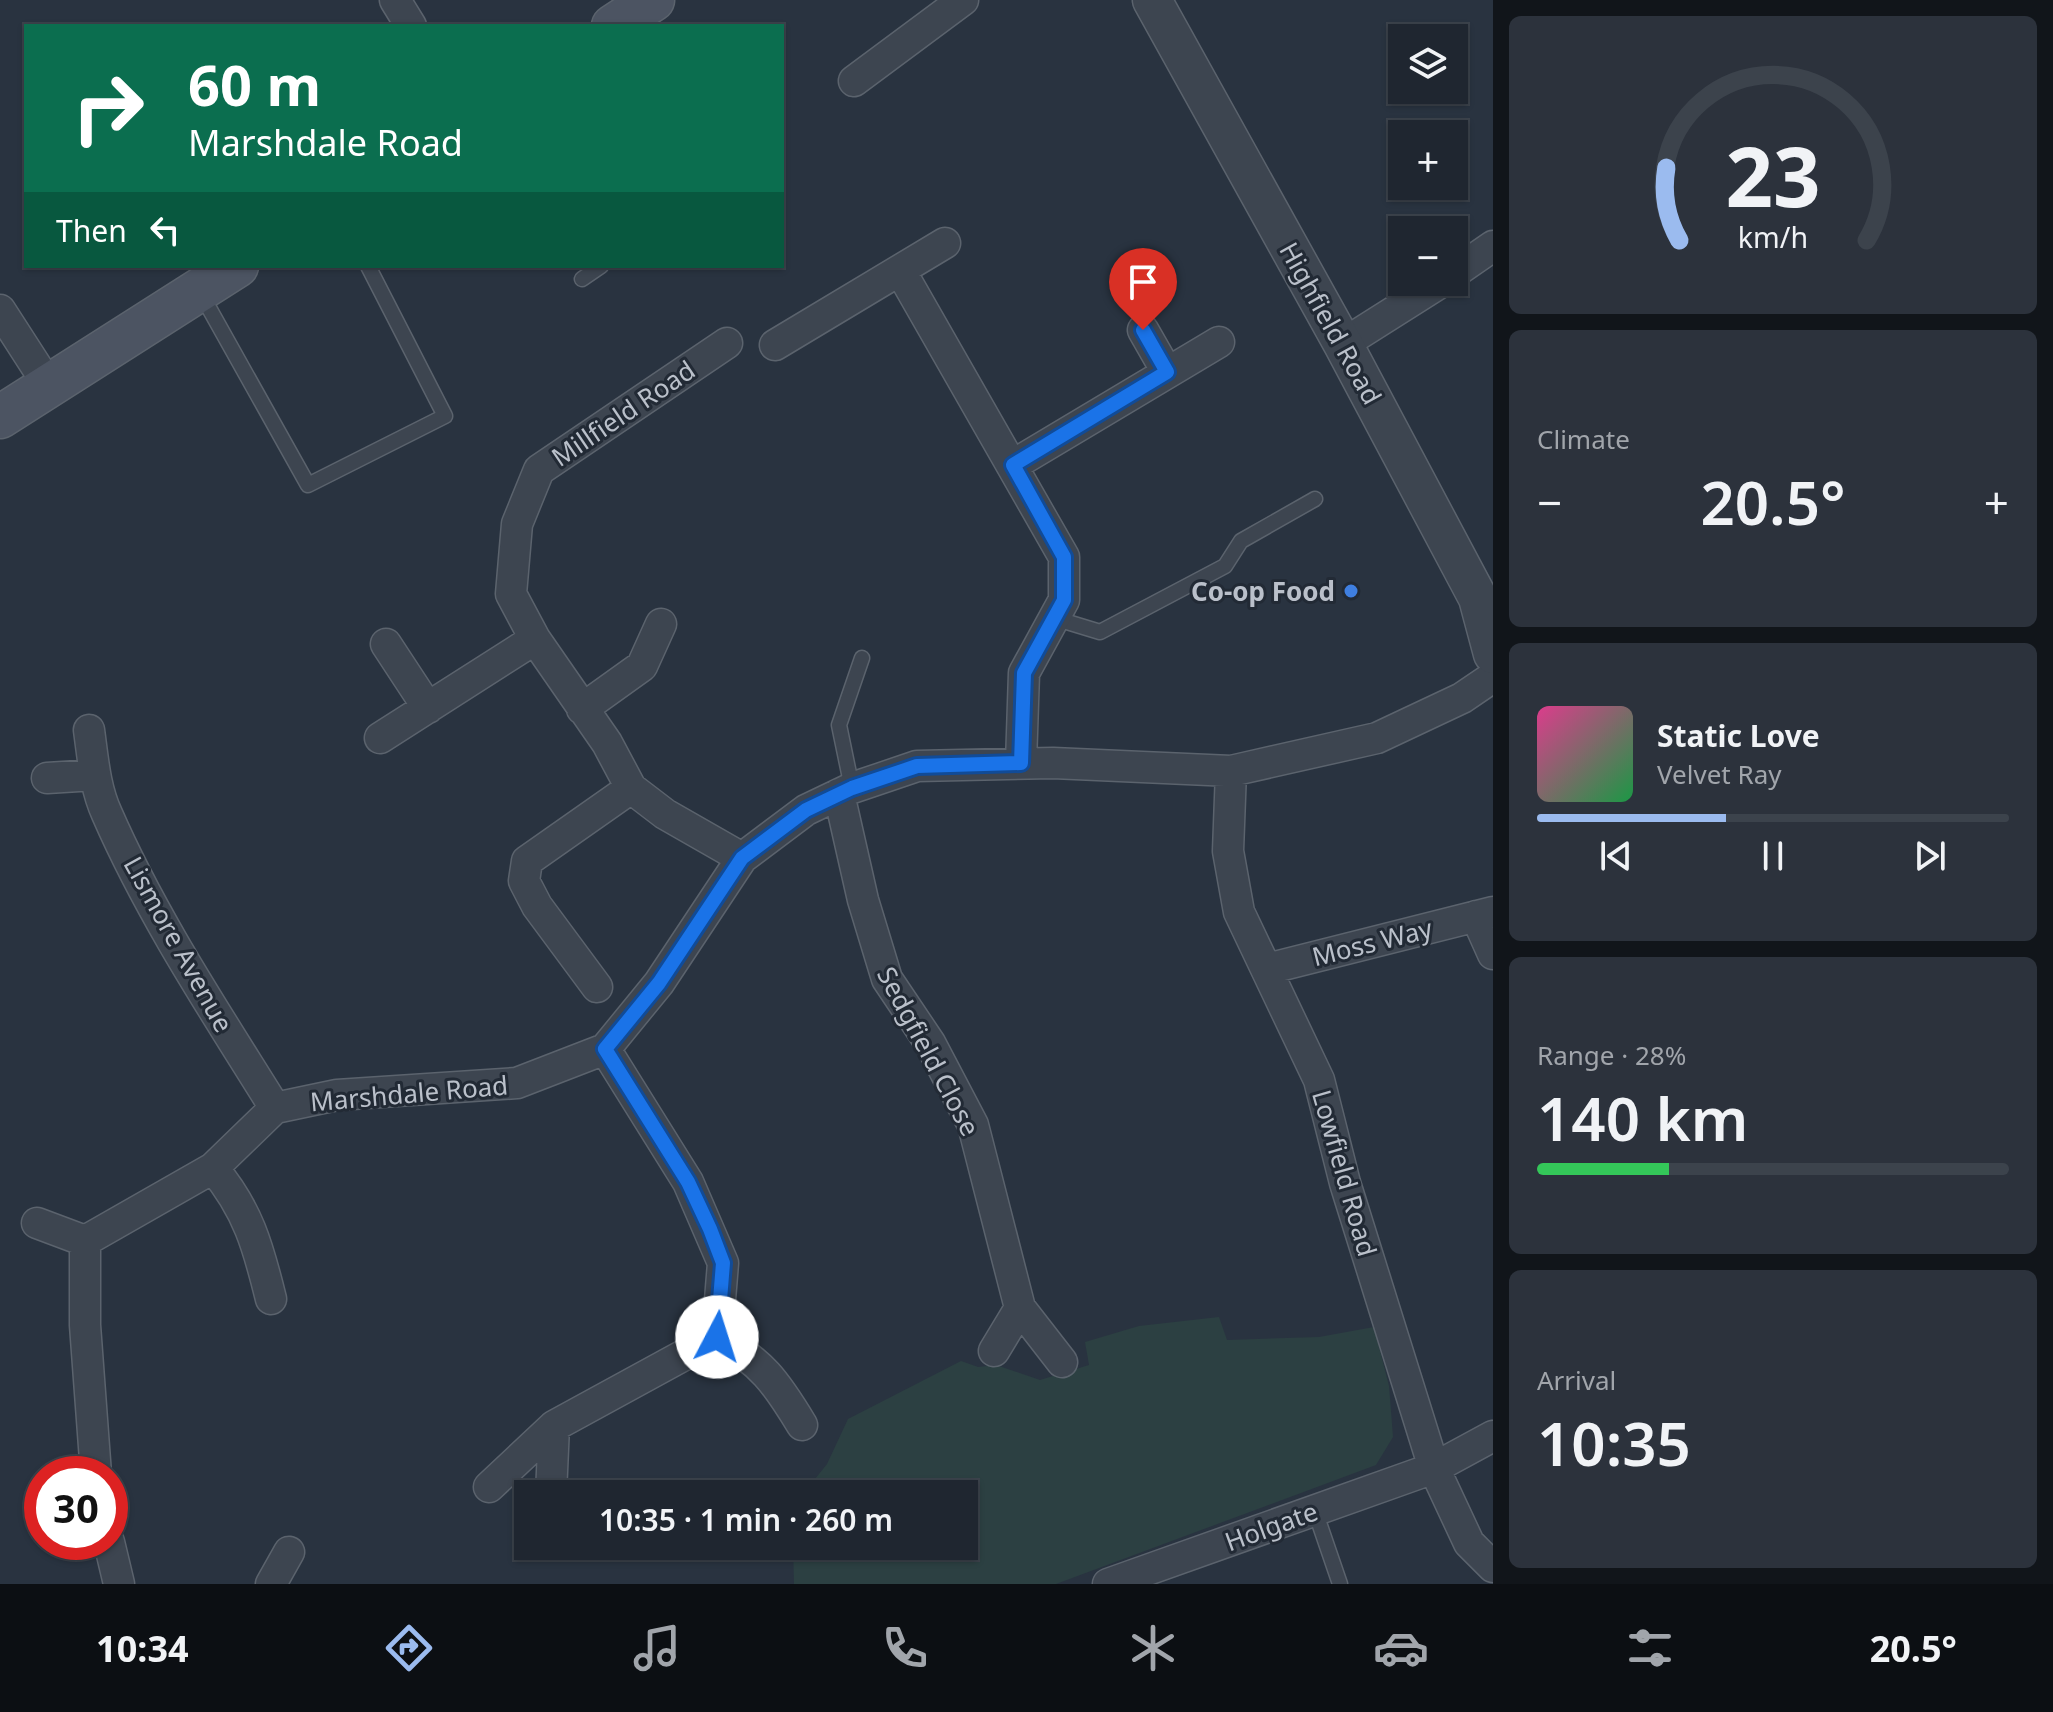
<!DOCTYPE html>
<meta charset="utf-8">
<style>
:root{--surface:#1f2630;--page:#2c323c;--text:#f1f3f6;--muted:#a1a5ab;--line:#3c434c;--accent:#9bbbef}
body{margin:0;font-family:"Noto Sans",sans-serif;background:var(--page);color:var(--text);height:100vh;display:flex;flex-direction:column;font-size:30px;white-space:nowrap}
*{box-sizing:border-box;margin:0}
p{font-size:26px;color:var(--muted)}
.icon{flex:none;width:44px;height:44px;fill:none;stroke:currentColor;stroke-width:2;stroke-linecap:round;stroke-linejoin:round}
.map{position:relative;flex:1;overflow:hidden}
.panel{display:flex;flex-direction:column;gap:16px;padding:16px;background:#11151a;width:560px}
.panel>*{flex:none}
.top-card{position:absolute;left:24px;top:24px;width:760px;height:244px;border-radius:0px;box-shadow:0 2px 6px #0004,0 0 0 2px var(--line);background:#0b6e4f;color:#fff;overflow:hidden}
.tools{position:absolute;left:1388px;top:24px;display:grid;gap:16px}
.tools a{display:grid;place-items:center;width:80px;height:80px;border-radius:0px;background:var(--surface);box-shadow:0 2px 6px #0004,0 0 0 2px var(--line);font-size:40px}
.speed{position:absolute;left:24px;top:1456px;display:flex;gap:16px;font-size:40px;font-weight:700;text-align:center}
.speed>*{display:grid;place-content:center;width:104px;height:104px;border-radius:50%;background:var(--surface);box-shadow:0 2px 6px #0004,0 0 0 2px var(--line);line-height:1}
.speed .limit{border:12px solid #d22;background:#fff;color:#111}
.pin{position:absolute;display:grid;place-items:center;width:68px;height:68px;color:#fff;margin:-82px -34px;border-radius:50% 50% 50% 0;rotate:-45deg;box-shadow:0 0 8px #0007}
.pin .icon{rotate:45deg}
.me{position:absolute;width:88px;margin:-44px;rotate:5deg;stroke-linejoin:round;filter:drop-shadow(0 0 6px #0008)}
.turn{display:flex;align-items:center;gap:28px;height:168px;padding:0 32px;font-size:36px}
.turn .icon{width:104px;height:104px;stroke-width:2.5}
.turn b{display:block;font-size:56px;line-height:68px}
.then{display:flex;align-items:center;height:76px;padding:0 32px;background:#0003;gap:16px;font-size:30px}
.big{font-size:60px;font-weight:600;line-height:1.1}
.panel .widget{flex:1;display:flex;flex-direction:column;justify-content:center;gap:12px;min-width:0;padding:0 28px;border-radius:12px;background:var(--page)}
.panel .dial{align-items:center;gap:0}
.dial svg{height:208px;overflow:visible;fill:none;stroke:var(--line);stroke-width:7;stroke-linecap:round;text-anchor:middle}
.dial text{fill:var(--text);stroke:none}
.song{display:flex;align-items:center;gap:24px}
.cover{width:96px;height:96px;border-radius:12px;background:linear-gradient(135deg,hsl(330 70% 55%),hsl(140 70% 35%))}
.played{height:8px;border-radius:4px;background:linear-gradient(90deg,var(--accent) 40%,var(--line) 40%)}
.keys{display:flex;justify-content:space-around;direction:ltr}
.heat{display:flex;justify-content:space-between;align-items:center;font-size:44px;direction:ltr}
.charge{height:12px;border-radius:6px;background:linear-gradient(90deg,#34c759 28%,var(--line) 0)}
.trip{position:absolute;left:514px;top:1480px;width:464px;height:80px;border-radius:0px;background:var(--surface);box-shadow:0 2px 6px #0004,0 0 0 2px var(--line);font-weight:600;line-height:80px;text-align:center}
.dock{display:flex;height:128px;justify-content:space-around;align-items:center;background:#0c0f13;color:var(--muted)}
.dock .icon{width:56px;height:56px}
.dock .active{color:var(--accent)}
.dock b{font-size:36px;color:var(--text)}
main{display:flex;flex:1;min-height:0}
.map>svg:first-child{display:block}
.green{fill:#2c4042}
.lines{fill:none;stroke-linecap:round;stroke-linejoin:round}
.service-casing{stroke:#5b636d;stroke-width:17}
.minor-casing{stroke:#5b636d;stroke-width:33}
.tertiary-casing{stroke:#5b636d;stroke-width:41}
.secondary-casing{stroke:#5b636d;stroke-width:45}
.service{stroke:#3d4550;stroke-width:14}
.minor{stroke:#3d4550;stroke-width:30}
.tertiary{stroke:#3d4550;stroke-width:38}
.secondary{stroke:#4c5462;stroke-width:42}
.route-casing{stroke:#114b97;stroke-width:20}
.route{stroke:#1a73e8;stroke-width:14}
.shop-dot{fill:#3f7fe0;stroke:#222a35;stroke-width:3}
.labels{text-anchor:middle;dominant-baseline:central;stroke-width:6;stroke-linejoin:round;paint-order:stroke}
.street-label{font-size:26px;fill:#bac0ca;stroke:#222a35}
.poi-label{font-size:26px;font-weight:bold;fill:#bac0ca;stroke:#222a35;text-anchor:end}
</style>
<main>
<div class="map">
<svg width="1493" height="1584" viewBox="0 0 1493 1584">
<rect width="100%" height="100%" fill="#293340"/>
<path class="green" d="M1219,1317L1227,1340L1319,1337L1374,1327L1389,1386L1393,1437L1376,1465L1056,1584H794L793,1546H964V1494H803L827,1464L848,1419L961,1361L978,1367L996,1365L1040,1380L1089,1365L1085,1342L1139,1326Z"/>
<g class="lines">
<defs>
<path id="service" d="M582,279L601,266
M200,292L308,485L445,416L368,266
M1054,618L1100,632L1225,566L1241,541L1315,499
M852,788L839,725L862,658
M1315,1511L1340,1584"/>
<path id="minor" d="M395,0L411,26
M854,81L963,0
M900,270L1064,557V600L1024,673L1021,763
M1454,273L1493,246
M0,310L49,386
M1143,330L1167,372
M727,343L539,470L517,524L511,594L535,639L607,743L631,788L665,814L742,858
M1343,344L1441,282
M775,345L945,243
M1013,465L1219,342
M386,644L428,708
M582,709L642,666L661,624
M89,730C93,759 95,788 107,814C152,917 216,1013 275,1108
M380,738L535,639
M1231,771L1228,851L1239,912L1319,1080L1345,1183L1434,1468L1469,1543L1493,1567
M47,778L95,775
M839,794L863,900L887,979L930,1043L973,1125L1020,1308L1062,1362
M1476,916L1493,954
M1267,969L1493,912
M597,987L537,906L524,881L527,861L631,788
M605,1049L688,1182L723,1263L717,1337C762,1362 776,1382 802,1425
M213,1168C248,1210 258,1246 271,1299
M37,1223L85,1241
M994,1351L1020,1308
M96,1474L85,1325V1241L213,1168L275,1108L337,1095L517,1083L605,1049L659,983L742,858L806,810L852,788L917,766L1053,763L1231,771L1377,738L1462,698L1493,677
M489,1487L554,1426
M551,1494L554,1426L717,1337
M109,1542L119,1584
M271,1584L289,1552
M1108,1584L1434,1468L1493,1436"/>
<path id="tertiary" d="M1152,0L1343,344L1478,598L1493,654"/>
<path id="secondary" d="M613,26L653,0
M0,417L237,266"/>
</defs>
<use href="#service" class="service-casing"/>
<use href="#minor" class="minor-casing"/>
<use href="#tertiary" class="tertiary-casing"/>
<use href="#secondary" class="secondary-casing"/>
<use href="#service" class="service"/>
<use href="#minor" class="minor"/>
<use href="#tertiary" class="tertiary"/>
<use href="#secondary" class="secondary"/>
</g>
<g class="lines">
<defs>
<path id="route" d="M717,1337L723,1263L710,1229L688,1182L605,1049L659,983L742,858L806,810L852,788L917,766L1021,763L1024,673L1064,600V557L1013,465L1167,372L1143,330"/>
</defs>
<use href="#route" class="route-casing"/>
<use href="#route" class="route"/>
</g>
<circle class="shop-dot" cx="1351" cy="591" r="8"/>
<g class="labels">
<g class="street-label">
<text transform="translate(1331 323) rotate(61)">Highfield Road</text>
<text transform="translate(623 413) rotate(-34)">Millfield Road</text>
<text transform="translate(1372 942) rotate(-14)">Moss Way</text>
<text transform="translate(179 944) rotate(61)">Lismore Avenue</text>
<text transform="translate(929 1051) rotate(62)">Sedgfield Close</text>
<text transform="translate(409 1093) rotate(-5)">Marshdale Road</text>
<text transform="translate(1345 1173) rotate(74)">Lowfield Road</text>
<text transform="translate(1271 1526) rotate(-20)">Holgate</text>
</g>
<g class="poi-label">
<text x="1335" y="591">Co-op Food</text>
</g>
</g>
</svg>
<div class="tools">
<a><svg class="icon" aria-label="layers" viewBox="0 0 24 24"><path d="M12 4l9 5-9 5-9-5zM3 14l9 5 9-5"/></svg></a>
<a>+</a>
<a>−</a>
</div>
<div class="speed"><div class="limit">30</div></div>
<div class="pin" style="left:1143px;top:330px;background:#d93025"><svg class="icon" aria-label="arrive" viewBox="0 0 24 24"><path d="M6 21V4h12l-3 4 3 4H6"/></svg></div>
<svg class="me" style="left:717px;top:1337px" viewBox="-20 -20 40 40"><circle r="19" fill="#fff"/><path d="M0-13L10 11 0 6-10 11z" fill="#1a73e8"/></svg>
<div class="trip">10:35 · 1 min · 260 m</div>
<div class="top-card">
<div class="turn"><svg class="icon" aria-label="right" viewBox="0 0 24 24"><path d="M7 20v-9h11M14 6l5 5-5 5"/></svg><div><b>60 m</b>Marshdale Road</div></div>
<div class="then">Then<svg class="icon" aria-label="left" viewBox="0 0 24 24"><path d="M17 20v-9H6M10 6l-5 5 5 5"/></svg></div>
</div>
</div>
<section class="panel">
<div class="widget dial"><svg viewBox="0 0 100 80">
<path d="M14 69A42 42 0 1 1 86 69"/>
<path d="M14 69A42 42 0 0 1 9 41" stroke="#9bbbef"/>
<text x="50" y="56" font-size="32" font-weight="700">23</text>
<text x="50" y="72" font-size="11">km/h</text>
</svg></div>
<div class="widget"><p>Climate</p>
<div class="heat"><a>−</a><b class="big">20.5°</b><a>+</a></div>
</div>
<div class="widget">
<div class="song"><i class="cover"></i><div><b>Static Love</b><p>Velvet Ray</p></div></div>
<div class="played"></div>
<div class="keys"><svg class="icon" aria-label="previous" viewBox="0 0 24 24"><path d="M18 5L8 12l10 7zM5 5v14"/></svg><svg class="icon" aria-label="pause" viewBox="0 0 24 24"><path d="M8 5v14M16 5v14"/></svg><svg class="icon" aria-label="next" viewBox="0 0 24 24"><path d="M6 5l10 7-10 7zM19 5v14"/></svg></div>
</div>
<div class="widget"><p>Range · 28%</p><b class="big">140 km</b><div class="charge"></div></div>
<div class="widget"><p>Arrival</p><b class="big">10:35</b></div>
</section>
</main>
<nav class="dock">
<b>10:34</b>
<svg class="icon active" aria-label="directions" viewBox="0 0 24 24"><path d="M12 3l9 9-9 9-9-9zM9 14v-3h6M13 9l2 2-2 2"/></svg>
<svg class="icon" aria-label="music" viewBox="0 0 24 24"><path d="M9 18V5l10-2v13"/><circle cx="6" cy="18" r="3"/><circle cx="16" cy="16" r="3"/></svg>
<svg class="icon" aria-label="phone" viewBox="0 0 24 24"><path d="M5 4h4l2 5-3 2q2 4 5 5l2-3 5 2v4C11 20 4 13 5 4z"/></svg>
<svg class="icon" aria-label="climate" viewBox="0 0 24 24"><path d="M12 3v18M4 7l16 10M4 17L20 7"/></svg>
<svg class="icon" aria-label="car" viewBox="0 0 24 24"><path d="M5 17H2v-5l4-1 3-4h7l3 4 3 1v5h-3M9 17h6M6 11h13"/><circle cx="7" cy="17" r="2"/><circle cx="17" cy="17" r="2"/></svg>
<svg class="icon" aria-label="filters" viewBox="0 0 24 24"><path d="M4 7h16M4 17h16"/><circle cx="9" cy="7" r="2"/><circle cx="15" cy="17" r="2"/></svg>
<b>20.5°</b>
</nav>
